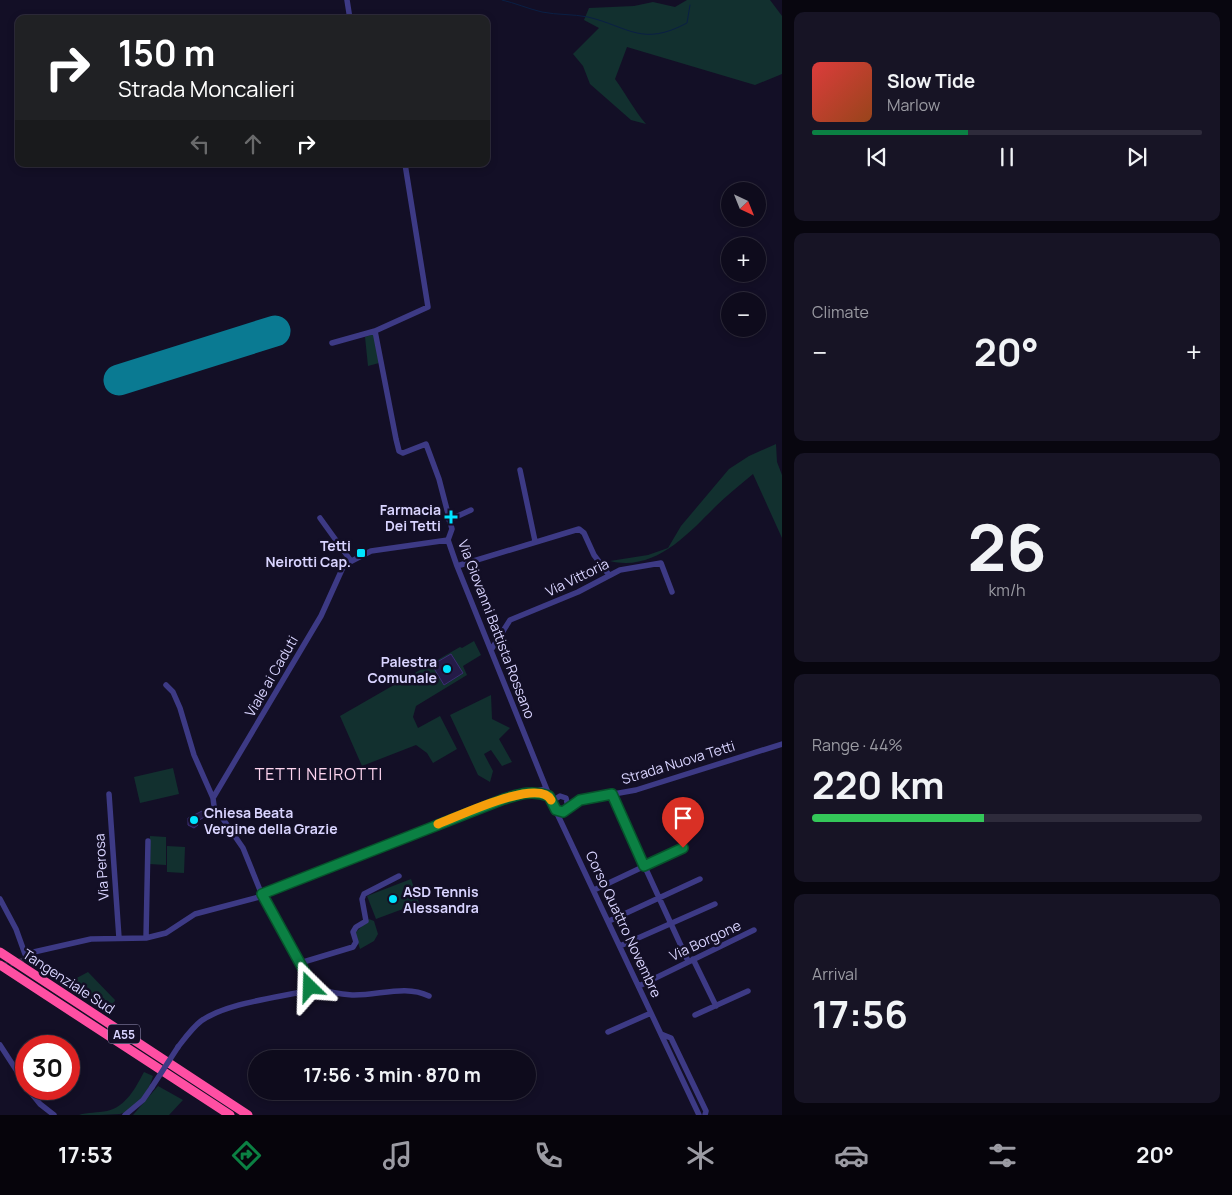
<!DOCTYPE html>
<meta charset="utf-8">
<style>
:root{--surface:#0e0b1c;--page:#171425;--text:#f1f3f6;--muted:#9b9ba3;--line:#2e2b3b;--accent:#0b8043}
body{margin:0;font-family:Manrope,sans-serif;background:var(--page);color:var(--text);height:100vh;display:flex;flex-direction:column;font-size:19px;white-space:nowrap}
*{box-sizing:border-box;margin:0}
p{font-size:16px;color:var(--muted)}
.icon{flex:none;width:28px;height:28px;fill:none;stroke:currentColor;stroke-width:2;stroke-linecap:round;stroke-linejoin:round}
.map{position:relative;flex:1;overflow:hidden}
.side{display:flex;flex-direction:column;gap:12px;padding:12px;background:#08060f;width:450px}
.side>*{flex:none}
.banner{position:absolute;left:15px;top:15px;width:475px;height:152px;border-radius:10px;box-shadow:0 2px 8px #0003,0 0 0 1px var(--line);background:#202124;color:#fff;overflow:hidden}
.needle{width:32px;rotate:137deg}
.buttons{position:absolute;left:721px;top:182px;display:grid;gap:10px}
.buttons a{display:grid;place-items:center;width:45px;height:45px;border-radius:50%;background:var(--surface);box-shadow:0 2px 8px #0003,0 0 0 1px var(--line);font-size:25px}
.speed{position:absolute;left:15px;top:1035px;display:flex;gap:10px;font-size:25px;font-weight:700;text-align:center}
.speed>*{display:grid;place-content:center;width:65px;height:65px;border-radius:50%;background:var(--surface);box-shadow:0 2px 8px #0003,0 0 0 1px var(--line);line-height:1}
.speed .limit{border:8px solid #d22;background:#fff;color:#111}
.pin{position:absolute;display:grid;place-items:center;width:42px;height:42px;color:#fff;margin:-51px -21px;border-radius:50% 50% 50% 0;rotate:-45deg;box-shadow:0 0 5px #0007}
.pin .icon{rotate:45deg}
.me{position:absolute;width:55px;margin:-28px;rotate:338deg;stroke-linejoin:round;filter:drop-shadow(0 0 4px #0008)}
.turn{display:flex;align-items:center;gap:18px;height:105px;padding:0 20px;font-size:22px}
.turn .icon{width:65px;height:65px;stroke-width:2.5}
.turn b{display:block;font-size:35px;line-height:42px}
.lanes{display:flex;align-items:center;height:48px;padding:0 20px;background:#0003;justify-content:center;gap:25px;direction:ltr}
.lanes .off{opacity:.35}
.big{font-size:38px;font-weight:700;line-height:1.1}
.side .tile{flex:1;display:flex;flex-direction:column;justify-content:center;gap:8px;min-width:0;padding:0 18px;border-radius:10px;background:var(--page)}
.side .dial{align-items:center;gap:0}
.dial b{font-size:65px;line-height:1}
.song{display:flex;align-items:center;gap:15px}
.cover{width:60px;height:60px;border-radius:8px;background:linear-gradient(135deg,hsl(0 70% 55%),hsl(20 70% 35%))}
.played{height:5px;border-radius:2px;background:linear-gradient(90deg,var(--accent) 40%,var(--line) 40%)}
.keys{display:flex;justify-content:space-around;direction:ltr}
.heat{display:flex;justify-content:space-between;align-items:center;font-size:28px;direction:ltr}
.charge{height:8px;border-radius:4px;background:linear-gradient(90deg,#34c759 44%,var(--line) 0)}
.trip{position:absolute;left:248px;top:1050px;width:288px;height:50px;border-radius:25px;background:var(--surface);box-shadow:0 2px 8px #0003,0 0 0 1px var(--line);font-weight:700;line-height:50px;text-align:center}
.tabs{display:flex;height:80px;justify-content:space-around;align-items:center;background:#06040b;color:var(--muted)}
.tabs .icon{width:35px;height:35px}
.tabs .selected{color:var(--accent)}
.tabs b{font-size:22px;color:var(--text)}
main{display:flex;flex:1;min-height:0}
.map>svg:first-child{display:block}
.green{fill:#12302f}
.lines{fill:none;stroke-linecap:round;stroke-linejoin:round}
.stream{stroke:#0a1f44;stroke-width:1}
.runway{stroke:#0a7a92;stroke-width:31}
.building{fill:#241b47;stroke:#3b2d73}
.minor-tunnel{stroke:#312d47;stroke-width:5.5;stroke-dasharray:5.5 3;stroke-linecap:butt}
.minor{stroke:#3d3a85;stroke-width:5.5}
.highway{stroke:#ff4fa3;stroke-width:9}
.minor-bridge{stroke:#3d3a85;stroke-width:5.5}
.route-casing{stroke:#07532c;stroke-width:12}
.route{stroke:#0b8043;stroke-width:9}
.slow{stroke:#f59e0b;stroke-width:9}
.poi-dot{fill:#00e5ff;stroke:#130f26;stroke-width:2}
.labels{text-anchor:middle;dominant-baseline:central;stroke-width:5;stroke-linejoin:round;paint-order:stroke}
.shield{fill:#130f26;stroke:#9e99be;stroke-width:1}
.shield-label{font-size:12px;font-weight:bold;fill:#d9d4ff}
.poi-label{font-size:14px;font-weight:bold;fill:#d9d4ff;stroke:#130f26;text-anchor:end}
.street-label{font-size:14px;fill:#d9d4ff;stroke:#130f26}
.quarter-label{font-size:16px;letter-spacing:1px;fill:#ffd6f0;stroke:#130f26}
</style>
<main>
<div class="map">
<svg width="782" height="1115" viewBox="0 0 782 1115">
<rect width="100%" height="100%" fill="#130f26"/>
<path class="green" d="M687,0H770L782,16V74L755,85L627,47L615,79C626,94 634,110 646,124L631,120L590,84L583,66L573,54L599,28L584,20L589,8L634,6L653,2L675,7Z
M374,334L379,363L368,366L365,337Z
M776,444L777,462L782,475V538L753,474C740,485 726,496 715,507C687,535 654,572 610,561L648,555L668,548L681,526L729,469L749,456Z
M474,641L481,655L463,666L467,675L416,706L413,717L418,728L440,716L457,749L433,763L427,753L416,745L362,766L340,716L460,647L462,648Z
M491,695L492,719L510,728L499,739L512,762L502,766L491,750L484,754L493,771L490,782L478,775L450,715Z
M173,768L179,794L140,803L134,777Z
M150,836L166,837V865L149,864Z
M167,846L185,847L184,873L167,872Z
M411,879L419,903L376,919L367,896Z
M369,919L374,921L378,934L374,941L360,949L355,933Z
M88,972L115,1000L110,1012L98,1007L59,981L73,980Z
M144,1072L153,1076C149,1091 136,1110 120,1114C107,1115 92,1115 79,1115C87,1112 98,1113 107,1111C126,1107 136,1087 144,1072Z
M158,1086L183,1100L169,1115H133Z"/>
<g class="lines">
<path class="stream" d="M502,0C515,3 529,9 542,12C557,15 573,14 588,17C629,27 642,47 687,23L690,5"/>
<path class="runway" d="M119,380L275,331"/>
</g>
<path class="building" d="M451,654L463,673L444,685L432,665Z
M202,811L206,816L196,822L198,825L194,828L188,825V818Z"/>
<g class="lines">
<path class="minor-tunnel" d="M2,966L36,957"/>
<path class="minor" d="M347,0L350,19
M405,164L428,307L375,331L396,439L399,451L403,453L426,444L439,479L452,529L448,540L457,566L553,805
M332,343L375,331
M520,470L535,541
M320,518L351,561
M449,520L471,510
M457,566L579,529L584,533L594,555L609,575
M491,650L510,620L578,592L620,570L661,563L672,592
M166,685L173,692L180,708L194,755L213,798L214,806L243,848L264,900L307,976L310,987
M109,794L119,938
M612,795L688,961
M213,798L321,616L344,565L371,551L448,540
M568,807L580,800L636,790L782,744
M558,811L565,812L568,807L566,798L560,796L554,800V807L699,1115
M594,890L683,848
M0,899L16,929L25,954L91,939L146,938L166,933L195,914L259,897L504,799L545,789
M609,921L700,879
M146,938L148,841
M620,946L715,904
M693,959L716,1006
M300,963L353,947L356,942L353,932L356,927L366,921L362,899L364,894L399,876
M639,986L754,930
M310,987C324,991 338,994 352,995C378,996 405,984 429,996
M695,1015L748,991
M608,1032L651,1013
M661,1034L671,1038L706,1111L705,1115
M0,1045L26,1085
M178,1047C185,1038 192,1028 201,1021C227,1003 275,998 306,991L310,987
M28,1089L40,1104L54,1115
M125,1115L143,1100L152,1087"/>
<path class="highway" d="M0,952L248,1115
M0,965L230,1115"/>
<path class="minor-bridge" d="M152,1087L178,1047"/>
</g>
<g class="lines">
<defs>
<path id="route" d="M310,987L307,976L262,894L504,799C520,794 532,790 549,796L556,810L563,812L580,800L612,794L644,866L683,848"/>
</defs>
<use href="#route" class="route-casing"/>
<use href="#route" class="route"/>
<path class="slow" d="M438,824C457,817 539,777 551,800"/>
</g>
<g class="poi-dot">
<path d="M448.5 509.5h5v5h5v5h-5v5h-5v-5h-5v-5h5z"/>
<rect x="356" y="548" width="10" height="10" rx="2.5"/>
<circle cx="447" cy="669" r="5"/>
<circle cx="194" cy="820" r="5"/>
<circle cx="393" cy="899" r="5"/>
</g>
<g class="labels">
<rect class="shield" x="108" y="1024.5" width="32" height="19" rx="4"/>
<g class="shield-label">
<text x="124" y="1034">A55</text>
</g>
<g class="poi-label">
<text x="441" y="509">Farmacia<tspan x="441" dy="16">Dei Tetti</tspan></text>
<text x="351" y="545">Tetti<tspan x="351" dy="16">Neirotti Cap.</tspan></text>
<text x="437" y="661">Palestra<tspan x="437" dy="16">Comunale</tspan></text>
<text x="204" y="812" text-anchor="start">Chiesa Beata<tspan x="204" dy="16">Vergine della Grazie</tspan></text>
<text x="403" y="891" text-anchor="start">ASD Tennis<tspan x="403" dy="16">Alessandra</tspan></text>
</g>
<g class="street-label">
<text transform="translate(577 577) rotate(-26)">Via Vittoria</text>
<text transform="translate(497 629) rotate(69)">Via Giovanni Battista Rossano</text>
<text transform="translate(271 676) rotate(-60)">Viale ai Caduti</text>
<text transform="translate(678 762) rotate(-17)">Strada Nuova Tetti</text>
<text transform="translate(101 867) rotate(-94)">Via Perosa</text>
<text transform="translate(624 924) rotate(65)">Corso Quattro Novembre</text>
<text transform="translate(705 940) rotate(-25)">Via Borgone</text>
<text transform="translate(69 981) rotate(33)">Tangenziale Sud</text>
</g>
<g class="quarter-label">
<text x="319" y="774">TETTI NEIROTTI</text>
</g>
</g>
</svg>
<div class="buttons">
<a><svg class="needle" viewBox="-14 -14 28 28"><path d="M0-13l5 13h-10z" fill="#e53935"/><path d="M0 13l5-13h-10z" fill="#9b9ba3"/></svg></a>
<a>+</a>
<a>−</a>
</div>
<div class="speed"><div class="limit">30</div></div>
<div class="pin" style="left:683px;top:848px;background:#d93025"><svg class="icon" aria-label="arrive" viewBox="0 0 24 24"><path d="M6 21V4h12l-3 4 3 4H6"/></svg></div>
<svg class="me" style="left:310px;top:987px" viewBox="-20 -20 40 40"><path d="M0-17L14 15 0 8-14 15z" fill="#0b8043" stroke="#fff" stroke-width="4"/></svg>
<div class="trip">17:56 · 3 min · 870 m</div>
<div class="banner">
<div class="turn"><svg class="icon" aria-label="right" viewBox="0 0 24 24"><path d="M7 20v-9h11M14 6l5 5-5 5"/></svg><div><b>150 m</b>Strada Moncalieri</div></div>
<div class="lanes"><svg class="icon off" aria-label="left" viewBox="0 0 24 24"><path d="M17 20v-9H6M10 6l-5 5 5 5"/></svg><svg class="icon off" aria-label="ahead" viewBox="0 0 24 24"><path d="M12 20V5M6 11l6-6 6 6"/></svg><svg class="icon" aria-label="right" viewBox="0 0 24 24"><path d="M7 20v-9h11M14 6l5 5-5 5"/></svg></div>
</div>
</div>
<section class="side">
<div class="tile">
<div class="song"><i class="cover"></i><div><b>Slow Tide</b><p>Marlow</p></div></div>
<div class="played"></div>
<div class="keys"><svg class="icon" aria-label="previous" viewBox="0 0 24 24"><path d="M18 5L8 12l10 7zM5 5v14"/></svg><svg class="icon" aria-label="pause" viewBox="0 0 24 24"><path d="M8 5v14M16 5v14"/></svg><svg class="icon" aria-label="next" viewBox="0 0 24 24"><path d="M6 5l10 7-10 7zM19 5v14"/></svg></div>
</div>
<div class="tile"><p>Climate</p>
<div class="heat"><a>−</a><b class="big">20°</b><a>+</a></div>
</div>
<div class="tile dial"><b>26</b><p>km/h</p></div>
<div class="tile"><p>Range · 44%</p><b class="big">220 km</b><div class="charge"></div></div>
<div class="tile"><p>Arrival</p><b class="big">17:56</b></div>
</section>
</main>
<nav class="tabs">
<b>17:53</b>
<svg class="icon selected" aria-label="directions" viewBox="0 0 24 24"><path d="M12 3l9 9-9 9-9-9zM9 14v-3h6M13 9l2 2-2 2"/></svg>
<svg class="icon" aria-label="music" viewBox="0 0 24 24"><path d="M9 18V5l10-2v13"/><circle cx="6" cy="18" r="3"/><circle cx="16" cy="16" r="3"/></svg>
<svg class="icon" aria-label="phone" viewBox="0 0 24 24"><path d="M5 4h4l2 5-3 2q2 4 5 5l2-3 5 2v4C11 20 4 13 5 4z"/></svg>
<svg class="icon" aria-label="climate" viewBox="0 0 24 24"><path d="M12 3v18M4 7l16 10M4 17L20 7"/></svg>
<svg class="icon" aria-label="car" viewBox="0 0 24 24"><path d="M5 17H2v-5l4-1 3-4h7l3 4 3 1v5h-3M9 17h6M6 11h13"/><circle cx="7" cy="17" r="2"/><circle cx="17" cy="17" r="2"/></svg>
<svg class="icon" aria-label="filters" viewBox="0 0 24 24"><path d="M4 7h16M4 17h16"/><circle cx="9" cy="7" r="2"/><circle cx="15" cy="17" r="2"/></svg>
<b>20°</b>
</nav>
